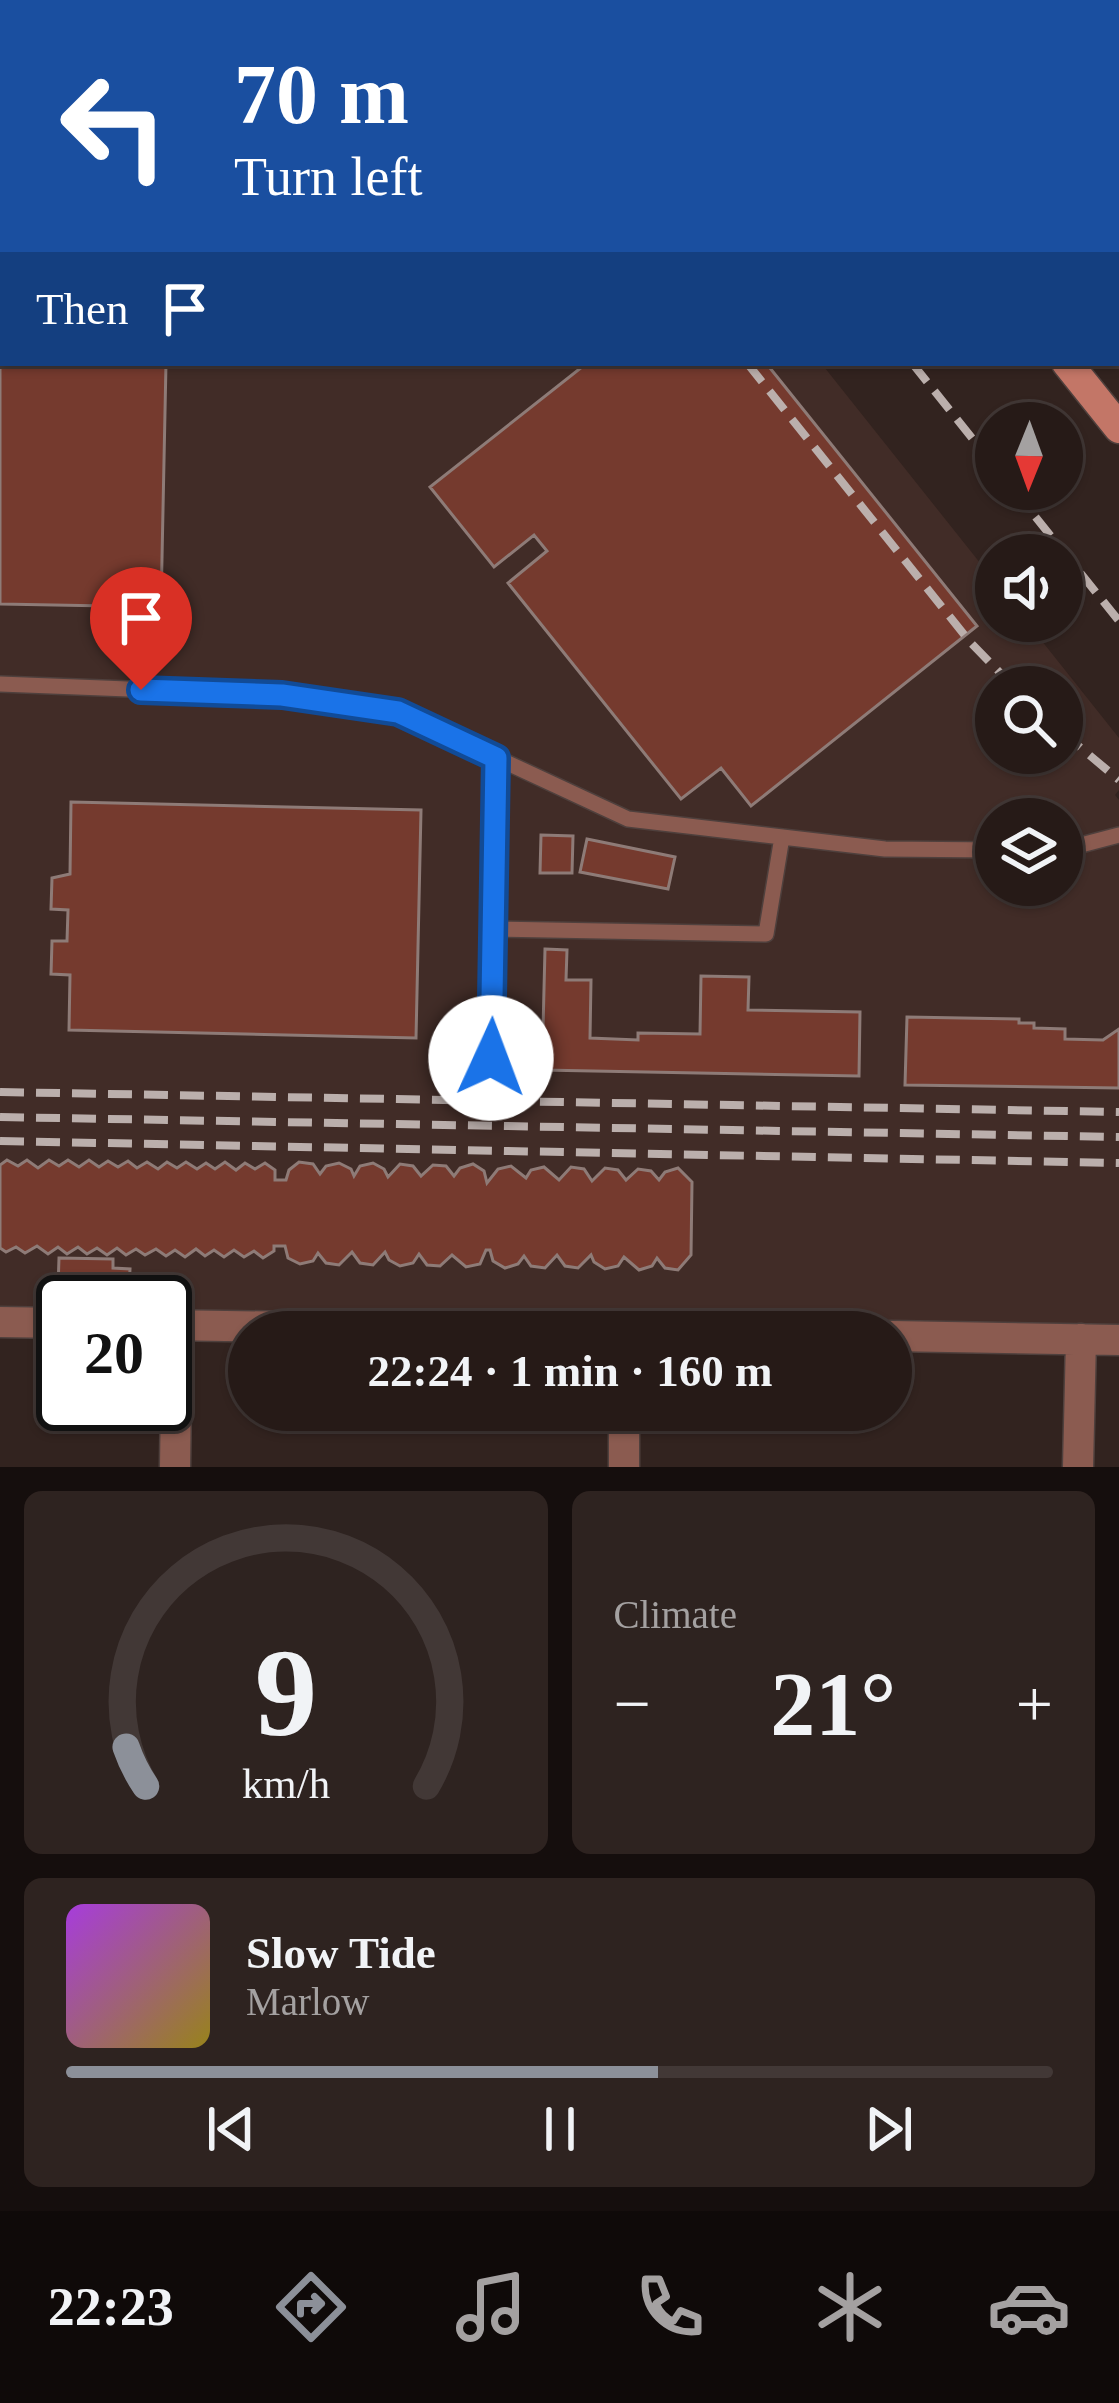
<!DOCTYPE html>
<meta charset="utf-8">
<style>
:root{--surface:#261a17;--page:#2e2320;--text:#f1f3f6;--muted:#a4a1a1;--line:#423836;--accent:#8c9099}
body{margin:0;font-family:"Times New Roman",serif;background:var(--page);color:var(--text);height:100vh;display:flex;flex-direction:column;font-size:45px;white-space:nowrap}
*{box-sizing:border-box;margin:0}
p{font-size:39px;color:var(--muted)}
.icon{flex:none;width:66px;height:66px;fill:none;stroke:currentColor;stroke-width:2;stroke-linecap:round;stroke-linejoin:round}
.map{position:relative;height:1467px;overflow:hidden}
.sheet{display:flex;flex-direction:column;gap:24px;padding:24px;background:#150e0d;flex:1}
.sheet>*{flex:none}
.guide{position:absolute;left:0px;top:0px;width:1119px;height:366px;box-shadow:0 3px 9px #0004,0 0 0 3px var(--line);background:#1a4fa0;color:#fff;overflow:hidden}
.needle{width:78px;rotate:181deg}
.controls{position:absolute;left:975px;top:402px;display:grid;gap:24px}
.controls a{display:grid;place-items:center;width:108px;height:108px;border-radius:50%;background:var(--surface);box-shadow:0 3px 9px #0004,0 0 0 3px var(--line);font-size:60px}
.speed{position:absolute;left:36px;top:1275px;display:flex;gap:24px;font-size:60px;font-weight:700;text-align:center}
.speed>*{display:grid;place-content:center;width:156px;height:156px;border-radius:50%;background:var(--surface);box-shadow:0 3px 9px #0004,0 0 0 3px var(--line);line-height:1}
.speed .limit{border:6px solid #111;border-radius:18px;background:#fff;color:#111}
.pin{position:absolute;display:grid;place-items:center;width:102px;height:102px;color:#fff;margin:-123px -51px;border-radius:50% 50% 50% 0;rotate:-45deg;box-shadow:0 0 12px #0007}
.pin .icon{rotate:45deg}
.me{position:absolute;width:132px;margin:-66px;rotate:2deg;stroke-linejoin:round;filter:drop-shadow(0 0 9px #0008)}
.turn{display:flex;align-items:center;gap:42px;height:252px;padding:0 36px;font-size:54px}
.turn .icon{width:156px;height:156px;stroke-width:2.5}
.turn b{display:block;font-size:84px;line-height:102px}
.then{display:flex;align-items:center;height:114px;padding:0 36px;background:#0003;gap:24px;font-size:45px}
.big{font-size:90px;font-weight:700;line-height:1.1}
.sheet .tile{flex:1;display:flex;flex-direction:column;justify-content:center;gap:18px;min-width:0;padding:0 42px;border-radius:18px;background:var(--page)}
.sheet .dial{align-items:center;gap:0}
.dial svg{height:312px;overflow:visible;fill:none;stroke:var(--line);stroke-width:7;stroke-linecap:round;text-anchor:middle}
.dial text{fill:var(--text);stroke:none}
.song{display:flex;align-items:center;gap:36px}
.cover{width:144px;height:144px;border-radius:18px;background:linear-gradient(135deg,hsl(280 70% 55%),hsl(50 70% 35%))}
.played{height:12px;border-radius:6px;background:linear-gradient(90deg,var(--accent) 60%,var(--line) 60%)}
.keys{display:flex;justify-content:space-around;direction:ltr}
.heat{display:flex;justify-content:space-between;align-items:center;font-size:66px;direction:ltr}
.sheet .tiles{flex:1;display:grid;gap:24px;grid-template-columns:1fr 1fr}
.tile:last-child{grid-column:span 2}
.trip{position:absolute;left:228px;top:1311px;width:684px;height:120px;border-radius:60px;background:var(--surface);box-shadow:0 3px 9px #0004,0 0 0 3px var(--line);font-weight:700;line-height:120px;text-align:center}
.tabs{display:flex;height:192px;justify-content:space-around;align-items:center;background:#0f0a09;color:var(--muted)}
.tabs .icon{width:84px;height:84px}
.tabs .active{color:var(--accent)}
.tabs b{font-size:54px;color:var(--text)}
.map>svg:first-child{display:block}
.built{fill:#412c27;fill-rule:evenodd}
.building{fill:#753a2e;stroke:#8e7b77;stroke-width:3}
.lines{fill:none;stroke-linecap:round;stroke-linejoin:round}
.service-casing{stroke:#4f403d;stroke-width:18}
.minor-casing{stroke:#4f403d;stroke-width:33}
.secondary-casing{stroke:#4f403d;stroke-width:33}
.service{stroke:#8b5b50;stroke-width:15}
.minor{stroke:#8b5b50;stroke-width:30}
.secondary{stroke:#c37667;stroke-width:30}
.rail{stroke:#bbafac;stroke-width:8;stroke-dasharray:24 12;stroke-linecap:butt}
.route-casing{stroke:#114b97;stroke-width:30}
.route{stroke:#1a73e8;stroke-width:21}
</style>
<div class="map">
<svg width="1119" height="1467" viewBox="0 0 1119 1467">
<rect width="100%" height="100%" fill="#32231f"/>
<path class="built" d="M0,0H532L535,3H3V363H821L996,583V621H1026L1119,738V790L1115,795L1119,800V1339L891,1332L165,1324V1302H63V1322L0,1321ZM996,687H1062V753H996ZM996,819H1062V885H996Z"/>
<path class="building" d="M0,0H55L3,3V138Z
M279,0H414L417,3H275Z
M0,261L3,363H166L161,607L0,604Z
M587,363H766L977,626L751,806L721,768L681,799L508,583L547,551L534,535L494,567L430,487Z
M71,802L421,810L416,1038L69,1030L70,975L51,974L52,941H67L68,910L51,909L52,878L70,874Z
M541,835L573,836L572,873H540Z
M587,839L675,857L668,889L580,872Z
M545,949L567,950L566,980H591L590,1038L638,1040V1033L700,1034L701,976L749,977L748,1010L860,1012L859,1076L542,1070Z
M907,1017L1019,1019V1023H1034V1028L1065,1029V1039L1103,1040L1119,1029V1088L905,1085Z
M7,1160L18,1166L27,1160L38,1168L49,1160L59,1166L68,1160L79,1167L89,1160L99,1167L108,1161L118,1167L128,1161L137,1168L147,1162L158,1169L167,1162L177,1168L186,1162L197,1169L206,1163L215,1169L225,1162L236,1170L245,1163L255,1169L265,1163L275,1170V1180H286L289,1170L299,1162L313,1164L320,1174L326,1166L339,1163L351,1169L354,1176L360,1166L373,1163L384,1169L388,1177L400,1164L413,1166L421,1176L433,1165L446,1166L454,1176L460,1168L473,1164L484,1171L487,1183L498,1169L511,1166L526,1178L531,1170L544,1167L559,1180L571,1167L584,1169L592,1181L605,1168L618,1170L626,1180L638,1169L651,1171L659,1180L665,1172L678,1168L692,1182L691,1255L678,1270L665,1268L657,1258L652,1266L639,1270L624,1257L618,1266L605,1269L594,1262L591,1255L578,1268L565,1266L557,1255L545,1268L531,1266L524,1256L518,1264L505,1268L493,1261L490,1250H486L480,1264L466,1267L452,1255L440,1266L427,1265L419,1254L413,1263L400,1266L389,1260L385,1252L373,1265L360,1263L352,1252L339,1265L326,1263L318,1253L313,1261L300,1264L288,1258L285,1246H274V1251L263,1258L254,1251L244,1257L234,1250L224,1257L214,1250L205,1256L196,1249L185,1257L175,1250L166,1256L156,1249L145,1255L136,1249L126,1255L117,1248L107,1255L97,1248L87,1254L78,1247L67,1254L58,1247L48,1254L37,1246L25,1253L16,1247L6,1252L0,1248V1165Z
M59,1258L113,1259V1268L130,1269L129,1289L58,1288Z"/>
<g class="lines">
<defs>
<path id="service" d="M0,212H3
M1116,243H1119
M0,684L282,695L398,712L628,819L885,849L996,850
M496,757V929L766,934L782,837
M1062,850L1119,835
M491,1058L496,929"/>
<path id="minor" d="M0,1322L63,1323
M165,1325L618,1332
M891,1336L1119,1340
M175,1467L177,1325
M624,1467V1410
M1078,1467L1081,1339"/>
<path id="secondary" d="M778,0L780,3
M1067,363L1119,428"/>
</defs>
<use href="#service" class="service-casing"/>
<use href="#minor" class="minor-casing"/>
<use href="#secondary" class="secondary-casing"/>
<use href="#service" class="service"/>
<use href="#minor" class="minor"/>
<use href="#secondary" class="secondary"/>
<path class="rail" d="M457,0L459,3
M621,0L623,3
M747,363L970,642L1014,687
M912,363L996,468
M1013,489L1119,621
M1062,732L1119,780
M0,1092L1119,1112
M0,1117L1119,1137
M0,1141L1119,1163"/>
</g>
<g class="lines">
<defs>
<path id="route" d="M141,690L282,695L398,712L496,758L491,1058"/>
</defs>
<use href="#route" class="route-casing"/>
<use href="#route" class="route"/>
</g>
</svg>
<div class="controls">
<a><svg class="needle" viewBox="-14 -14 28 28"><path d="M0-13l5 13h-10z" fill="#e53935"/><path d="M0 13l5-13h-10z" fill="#a4a1a1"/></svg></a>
<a><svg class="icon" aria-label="sound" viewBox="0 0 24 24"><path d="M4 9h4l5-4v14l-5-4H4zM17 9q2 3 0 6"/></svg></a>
<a><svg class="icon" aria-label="search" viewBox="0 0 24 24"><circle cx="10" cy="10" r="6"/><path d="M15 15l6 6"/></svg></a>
<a><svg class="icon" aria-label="layers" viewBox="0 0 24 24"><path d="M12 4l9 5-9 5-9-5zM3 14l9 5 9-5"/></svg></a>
</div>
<div class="speed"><div class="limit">20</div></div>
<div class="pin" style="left:141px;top:690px;background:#d93025"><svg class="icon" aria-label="arrive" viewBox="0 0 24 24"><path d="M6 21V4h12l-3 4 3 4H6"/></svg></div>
<svg class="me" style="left:491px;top:1058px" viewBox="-20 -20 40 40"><circle r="19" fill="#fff"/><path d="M0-13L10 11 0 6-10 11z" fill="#1a73e8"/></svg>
<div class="trip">22:24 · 1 min · 160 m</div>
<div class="guide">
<div class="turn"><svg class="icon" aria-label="left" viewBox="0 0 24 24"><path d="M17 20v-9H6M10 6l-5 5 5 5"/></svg><div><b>70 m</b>Turn left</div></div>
<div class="then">Then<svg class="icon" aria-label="arrive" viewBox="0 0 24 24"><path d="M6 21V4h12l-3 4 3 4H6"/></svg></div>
</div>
</div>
<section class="sheet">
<div class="tiles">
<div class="tile dial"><svg viewBox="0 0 100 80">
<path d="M14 69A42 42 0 1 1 86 69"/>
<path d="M14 69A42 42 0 0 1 9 59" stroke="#8c9099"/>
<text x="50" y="56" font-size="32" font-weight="700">9</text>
<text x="50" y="72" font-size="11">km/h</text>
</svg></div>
<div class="tile"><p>Climate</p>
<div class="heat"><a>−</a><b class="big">21°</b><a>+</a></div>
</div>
<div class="tile">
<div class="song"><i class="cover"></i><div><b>Slow Tide</b><p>Marlow</p></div></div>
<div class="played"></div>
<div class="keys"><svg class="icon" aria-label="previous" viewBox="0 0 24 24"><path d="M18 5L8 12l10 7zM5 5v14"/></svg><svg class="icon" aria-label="pause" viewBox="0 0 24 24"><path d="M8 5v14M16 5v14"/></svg><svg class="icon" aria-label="next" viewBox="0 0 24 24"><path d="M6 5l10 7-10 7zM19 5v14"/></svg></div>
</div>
</div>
</section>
<nav class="tabs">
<b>22:23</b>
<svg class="icon active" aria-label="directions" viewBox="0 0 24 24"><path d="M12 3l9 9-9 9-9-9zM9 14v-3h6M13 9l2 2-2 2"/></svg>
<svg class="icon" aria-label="music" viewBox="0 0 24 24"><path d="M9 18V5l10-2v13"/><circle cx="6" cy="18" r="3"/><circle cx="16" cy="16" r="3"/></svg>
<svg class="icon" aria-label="phone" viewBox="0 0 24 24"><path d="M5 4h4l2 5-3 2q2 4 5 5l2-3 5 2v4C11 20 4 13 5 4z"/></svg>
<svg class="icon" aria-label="climate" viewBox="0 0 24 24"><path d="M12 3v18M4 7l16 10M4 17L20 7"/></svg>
<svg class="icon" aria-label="car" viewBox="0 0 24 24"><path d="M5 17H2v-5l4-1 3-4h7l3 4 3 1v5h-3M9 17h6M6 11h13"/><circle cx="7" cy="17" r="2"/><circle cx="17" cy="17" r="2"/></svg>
</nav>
